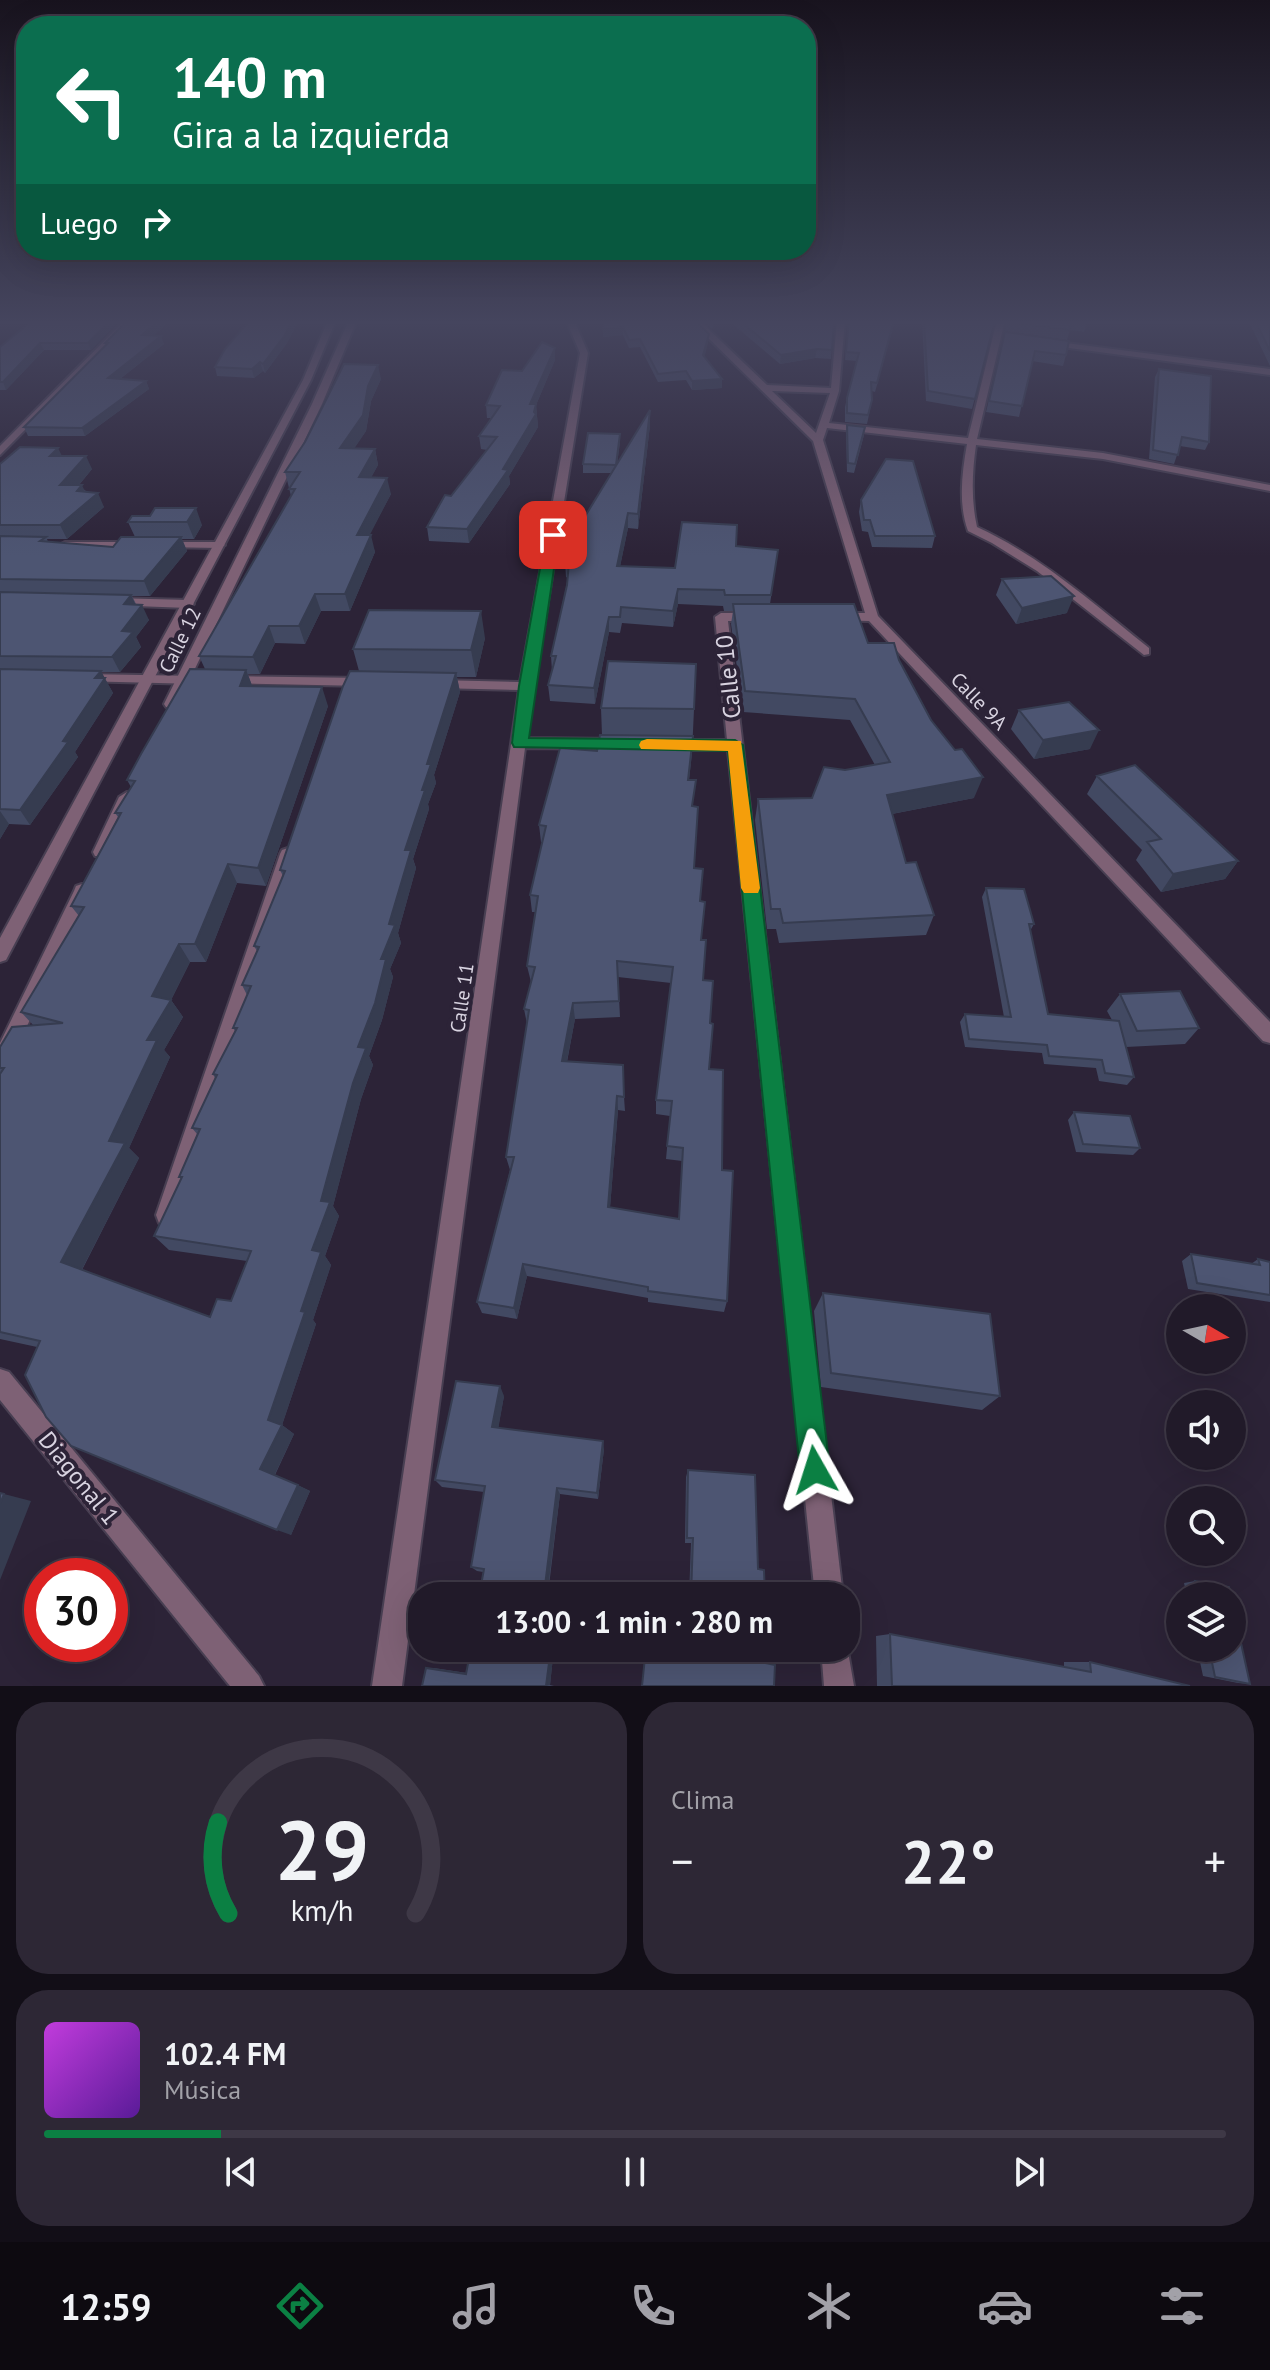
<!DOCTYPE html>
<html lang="es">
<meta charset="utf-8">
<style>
:root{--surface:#211a29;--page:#2d2735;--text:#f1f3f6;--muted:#a2a1a8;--line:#3e3846;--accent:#0b8043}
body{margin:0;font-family:"PT Sans",sans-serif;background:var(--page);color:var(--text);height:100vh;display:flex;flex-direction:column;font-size:30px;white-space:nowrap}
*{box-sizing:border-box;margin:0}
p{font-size:26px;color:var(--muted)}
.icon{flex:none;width:44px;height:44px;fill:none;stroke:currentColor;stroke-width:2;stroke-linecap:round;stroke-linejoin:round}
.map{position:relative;height:1686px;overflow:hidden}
.details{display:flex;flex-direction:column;gap:16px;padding:16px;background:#120e17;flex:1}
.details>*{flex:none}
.top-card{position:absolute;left:16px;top:16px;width:800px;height:244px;border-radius:32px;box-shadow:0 8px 32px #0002,0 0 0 2px var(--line);background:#0b6e4f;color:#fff;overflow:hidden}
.needle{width:52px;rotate:99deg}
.controls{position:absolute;left:1166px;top:1294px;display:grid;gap:16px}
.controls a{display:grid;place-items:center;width:80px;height:80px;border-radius:50%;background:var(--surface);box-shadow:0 8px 32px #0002,0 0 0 2px var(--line);font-size:40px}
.speed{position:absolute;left:24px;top:1558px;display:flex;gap:16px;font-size:40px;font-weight:700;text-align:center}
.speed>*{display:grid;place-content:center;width:104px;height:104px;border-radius:50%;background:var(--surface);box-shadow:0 8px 32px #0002,0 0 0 2px var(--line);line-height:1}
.speed .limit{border:12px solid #d22;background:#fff;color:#111}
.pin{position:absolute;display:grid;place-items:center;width:68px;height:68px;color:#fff;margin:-34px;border-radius:16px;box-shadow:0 4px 12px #0006}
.me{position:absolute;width:88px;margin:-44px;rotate:354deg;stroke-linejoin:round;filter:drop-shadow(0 0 6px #0008)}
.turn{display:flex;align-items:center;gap:28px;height:168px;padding:0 24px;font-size:36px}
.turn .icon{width:104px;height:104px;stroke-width:2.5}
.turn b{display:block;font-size:56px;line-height:68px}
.then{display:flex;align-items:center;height:76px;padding:0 24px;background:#0003;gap:16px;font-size:30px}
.big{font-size:60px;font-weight:700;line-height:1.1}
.details .card{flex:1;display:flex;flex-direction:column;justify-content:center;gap:12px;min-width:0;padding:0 28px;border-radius:32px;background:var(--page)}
.details .dial{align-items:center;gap:0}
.dial svg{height:208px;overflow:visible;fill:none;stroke:var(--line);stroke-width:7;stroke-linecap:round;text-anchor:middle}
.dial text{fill:var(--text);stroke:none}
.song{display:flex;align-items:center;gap:24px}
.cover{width:96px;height:96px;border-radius:12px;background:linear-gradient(135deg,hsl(290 70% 55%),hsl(270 70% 35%))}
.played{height:8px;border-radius:4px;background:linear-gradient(90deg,var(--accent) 15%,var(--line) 15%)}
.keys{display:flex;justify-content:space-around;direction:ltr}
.heat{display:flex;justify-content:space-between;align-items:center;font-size:44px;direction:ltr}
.details .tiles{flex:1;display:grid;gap:16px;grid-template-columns:1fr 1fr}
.card:last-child{grid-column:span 2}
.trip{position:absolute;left:408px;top:1582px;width:452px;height:80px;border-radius:32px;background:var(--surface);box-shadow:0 8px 32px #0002,0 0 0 2px var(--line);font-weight:700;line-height:80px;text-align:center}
.tab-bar{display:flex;height:128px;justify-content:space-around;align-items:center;background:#0d0a10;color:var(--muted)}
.tab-bar .icon{width:56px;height:56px}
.tab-bar .active{color:var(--accent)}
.tab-bar b{font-size:36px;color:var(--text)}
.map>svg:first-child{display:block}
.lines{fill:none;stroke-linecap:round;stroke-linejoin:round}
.minor-casing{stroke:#483f52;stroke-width:4}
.tertiary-casing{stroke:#483f52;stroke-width:4}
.minor{fill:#7e6175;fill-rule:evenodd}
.tertiary{fill:#7e6175;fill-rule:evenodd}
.wall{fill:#424962;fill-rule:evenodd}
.shaded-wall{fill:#363c50}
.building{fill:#4d5572;stroke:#363c50;stroke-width:2;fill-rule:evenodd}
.route{fill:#0b8043;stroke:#07532c;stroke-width:2}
.slow{fill:#f59e0b}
.labels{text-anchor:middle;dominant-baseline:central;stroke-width:8;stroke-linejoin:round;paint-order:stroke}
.street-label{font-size:20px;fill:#d8d3e0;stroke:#2c2337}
.near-street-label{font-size:24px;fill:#d8d3e0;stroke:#2c2337}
</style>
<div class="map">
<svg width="1270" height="1686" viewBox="0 0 1270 1686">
<rect width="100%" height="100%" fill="#2c2337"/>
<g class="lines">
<defs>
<path id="minor" d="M125,320H134L0,455V446Z
M566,320H574L588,353L526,738L618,739L625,744L618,749L525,748L402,1686H372L519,690L436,688L429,684L436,680L520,682L580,353Z
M690,320H699L767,385L831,388L837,320H845L839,391L829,423L968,438L997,320H1005L977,439L1103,453L1270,485V491L1103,459L976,445C972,473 971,500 977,527C1042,557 1094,604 1149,648V654L1144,655L1037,571L992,543L968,531C958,504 962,472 967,444L827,428L823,440L878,616L1270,1022V1043L1263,1041L869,621L833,620L831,617L837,613H865L813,441ZM772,391L830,393L816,433Z
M1050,341L1270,369V375L1047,345Z
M65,542H134L140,545L134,548L61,547L59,545Z
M165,542H219L225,545L219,548L161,547L159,545Z
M113,598L188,600L194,604L188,608L109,605V599Z
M721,613H754L760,617L754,621H728L843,1596H815L728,750H673L666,745L673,740H727L715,617Z
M84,674L197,676L204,680L197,684L79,681L77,678Z
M228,676L365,678L372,682L365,686L223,683L221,680Z
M288,848L294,850L296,854L178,1215L175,1223L167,1226L159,1223L156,1215L280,854L282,850Z
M0,1369L9,1372L259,1676L264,1686H230L0,1400Z
M846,1640L854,1686H824L821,1648H846Z"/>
<path id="tertiary" d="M328,320H336L311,380L6,960L0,962V938L303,380Z
M349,320H357L322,404L178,704L171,708L166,707L164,704L312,404Z
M127,792L135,797L109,852L107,856H95L93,852L119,797Z
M82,884L88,886L90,891L7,1069L0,1072V1043L74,891L76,886Z"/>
</defs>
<use href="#minor" class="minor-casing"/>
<use href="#tertiary" class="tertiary-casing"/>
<use href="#minor" class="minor"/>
<use href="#tertiary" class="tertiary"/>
</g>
<path class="wall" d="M33,320H120L91,350H44L6,390H0V347Z
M128,320H171L153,336L164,344L120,379L146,381L149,389L85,436H28L24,427L106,345L105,343Z
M250,320H299L287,343L265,373L263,371L254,378L217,376L215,367Z
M604,320L709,334L708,342L704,357L722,379V388L692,390L686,380L658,382L640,347L629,348L623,335L603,337Z
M704,320H715L712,329Z
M728,320H834L831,359L815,358L780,364Z
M848,320H895L875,392L872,391L870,410L867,424L845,422V407L847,398L857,361L845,360Z
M922,320H995L972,409L926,401Z
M1007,320H1088L1084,332L1070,330L1067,340L1005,331Z
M1248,320H1270V366Z
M1005,332L1066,355L1063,366L1032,361L1019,417L986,412Z
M555,348V360L536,405L538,427L509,476L510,484L469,543L429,541L427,527L487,450L481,449L479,436L491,418H487L486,405L522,371Z
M1159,369L1209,442L1205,450L1180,446L1174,464L1149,459L1155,377Z
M381,379L371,401L366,431L354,448L375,449L378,465L371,477L391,494L369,535L375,552L350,611H321L305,644L275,643L260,674H248L252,686L328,706L266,886L237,883L206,962H190L171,1000L183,1017L164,1050L170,1057L129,1148L139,1158L82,1270L210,1317L231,1301L247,1261L169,1250L154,1236L181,1179L179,1177L197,1134L192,1128L215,1078L213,1074L235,1031L233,1028L247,995L242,985L257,951L254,946L283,876L280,870L359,671L353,649L485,638L476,677H457L460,692L434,775L436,783L428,804L429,809L413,859L416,868L398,933L401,943L390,969L393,977L382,1020L369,1056L373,1065L361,1099L333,1206L339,1216L325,1256L331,1265L313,1320L316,1324L282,1425L294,1434L275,1475L310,1491L291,1535L37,1347L0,1339V1047L33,1025L21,1012L79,916L71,906L118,817L115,813L131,787L127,780L205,669L199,656L291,496L285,472Z
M650,410V425L638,529L628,528L620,566L675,568L736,546L778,550L770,604L868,643L899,660L974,798L892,814L906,863L934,915L926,935L779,943L776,929H767L755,820L758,799L812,798L845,770L875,765L850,720L743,712L731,624L733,611H724L723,606L678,604L673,627L622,623L620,633L609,632L595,704L550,701L548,685L552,671L551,656L568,578L566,577L565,562L612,473H583V464L620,442L617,464Z
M847,425L864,435L854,473L847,472L846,433Z
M62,456L92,469L79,485L104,507L67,539H47L48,542L113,547L135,537L128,522L150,516L155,508L202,525L194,539H182L187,551L150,596H132L136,604L149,620L136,637L141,647L120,672H101L113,693L75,752L78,757L30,825L9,824L0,839V464Z
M861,500L935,536L932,548L872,547L868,532L862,531L859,512Z
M1002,579L1067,613L1016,624L996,595Z
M601,708L694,709L692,753L689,780L693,806L694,868L700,901L703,980L710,1023L709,1069L722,1170L727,1301L724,1312L648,1302V1298L527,1276L517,1319L482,1313L477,1302L510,1170L506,1157L527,1024L524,1009L531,982L527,966L536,912H532L530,895L543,842H541L539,825L597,751L602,735ZM618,977L671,983L656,1100V1114L670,1116L666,1159L682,1161L679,1219L610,1207L618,1110L625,1111L624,1097L567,1062L575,1019L620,1017Z
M1019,710L1090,749L1034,759L1011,729Z
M1097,776L1238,861L1225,879L1161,892L1136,860L1142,850L1087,794Z
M986,888L1034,924L1030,931L1048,1014L1112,1020L1107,1011L1120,994L1199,1028L1185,1044L1126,1047L1134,1077L1127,1085L1099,1081L1096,1068L1044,1064L1042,1053L965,1047L960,1022L965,1014L1004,1017L982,897Z
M1074,1112L1140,1148L1133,1155L1076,1152L1068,1120Z
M1191,1254L1251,1264L1258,1259L1270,1262V1302L1188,1289L1182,1261Z
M823,1293L1000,1396L982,1410L821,1387L814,1311Z
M504,1396L498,1428L604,1449L598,1499L560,1494L548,1594L558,1596H479L483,1572L477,1571L471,1567L484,1492L442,1487L435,1480Z
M688,1470L758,1569L765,1596H689L691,1543H685L686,1477Z
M1195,1581L1231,1596H1187L1184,1583Z
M890,1634L1064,1667V1662H1090L1190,1686H877L876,1636Z
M471,1648H554L550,1685L554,1686H422L426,1668H434L467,1673Z
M1197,1648H1232L1250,1684L1238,1683L1203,1676Z"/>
<path class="shaded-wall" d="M110,320H120L91,350L88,343Z
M160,320H171L145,343L142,335Z
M292,320H299L287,343L265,373L263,364Z
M623,327V335L603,337V329Z
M709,334L708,342L703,364V355Z
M161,336L164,344L111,386L108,378Z
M40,343L44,350L6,390L3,382Z
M555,348V360L536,405L538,427L509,476L510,484L469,543L467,529L503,469L530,404Z
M817,349L815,358L780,364L781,355Z
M260,362L263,371L254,378L252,369Z
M378,365L381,379L371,401L366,431L344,464L340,448Z
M722,379V388L692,390V381Z
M146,381L149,389L85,436L82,428Z
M650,410V425L638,529V514Z
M58,448L65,462L50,456Z
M375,449L378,465L363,493L359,477Z
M86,456L92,469L67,499L60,485Z
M387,478L391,494L361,552L357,535Z
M82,485L88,499L98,493L104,507L67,539L60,525L77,491Z
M196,508L202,525L194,539L187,522Z
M628,513V528L617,582V566Z
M371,535L375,552L350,611L345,594Z
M181,537L187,551L150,596L144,581Z
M678,589V604L673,627V611Z
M315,594L321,611L305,644L299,626Z
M131,595L138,610L124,604Z
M1074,596L1067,613L1016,624L1022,608Z
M142,605L149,620L136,637L141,647L120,672L112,657L122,631Z
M481,611L485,638L476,677L471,650Z
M609,617V632L595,704L594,688Z
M269,626L275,643L260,674L253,657Z
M246,670L253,688L240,686Z
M101,671L113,693L75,752L78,757L30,825L20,810L63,741L95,678Z
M456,673L460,692L434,775L436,783L428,804L429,809L413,859L416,868L398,933L401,943L390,969L393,977L382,1020L369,1056L373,1065L361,1099L333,1206L339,1216L325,1256L331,1265L313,1320L316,1324L282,1425L294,1434L274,1476L260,1469L268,1420L312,1250L321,1201L381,959L405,850L422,790L427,764Z
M322,687L328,706L266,886L258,868Z
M1099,730L1090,749L1034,759L1043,740Z
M983,777L974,798L881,816L887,795Z
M0,811L9,824L0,839Z
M1238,861L1225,879L1161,892L1173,874Z
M228,864L237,883L206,962L195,944Z
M179,944L190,962L171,1000L183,1017L164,1050L170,1057L129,1148L139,1158L79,1275L61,1262L109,1141L147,1040L152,996Z
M573,1003L575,1019L564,1076L562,1061Z
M617,1096L618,1110L609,1220L608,1207Z
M523,1264L527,1276L517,1319L514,1308Z
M500,1386L504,1396L497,1436L492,1427Z
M603,1441L604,1449L598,1499L597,1493Z
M298,1485L310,1491L291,1535L277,1530Z
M557,1488L560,1494L547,1596L544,1594Z
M4,1494L31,1501L0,1580V1504Z
M551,1648H554L550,1685L546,1686Z"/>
<path class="building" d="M33,320H110L88,343H40L3,382H0V347Z
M128,320H160L142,335L161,336L108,378L146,381L82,428L24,427L108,343H105Z
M250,320H292L285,335L263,364L260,362L252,369L215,367L225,349Z
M604,320H695L709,334L703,355L722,379L692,381L686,371L658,374L640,339L629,340L623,327L603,329Z
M739,320H834L832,350L817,349L781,355Z
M849,320H894L877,383L871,382L872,400L868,415L847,413V398L859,353L846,352Z
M924,320H995L975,399L928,391Z
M1008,320H1088L1087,323L1072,321L1070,330L1007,322Z
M1255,320H1270V351Z
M1005,332L1069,341L1066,355L1035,351L1022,406L989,401Z
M542,342L555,348L530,404H536L534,412L536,414L503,469L508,470L467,529L427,527L445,495L451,496L497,437L479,436L500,406L486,405L502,370L522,371Z
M344,364L378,365L368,386L363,415L340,448L375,449L359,477L387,478L357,535H371L345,594H315L299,626H269L253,657L199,656L295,489H289L300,472H285L305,442Z
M1159,369L1211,376L1209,442L1182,437L1178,455L1153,450Z
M650,410L638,514L628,513L617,566L675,568L682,522L737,525L736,546L778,550L771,595H725L724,590L678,589L673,611L621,607L620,617H609L594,688L548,685L556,656H551L567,585L569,562H565L573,536Z
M847,425L865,427L855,464L848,463Z
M588,433L620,434L616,465L583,464Z
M20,447L58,448L50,456H86L60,485H82L77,491L98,493L60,525H0V464Z
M886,459L913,461L935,536H875L870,520H864L861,500Z
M155,508H196L187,522H128L132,516H150Z
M0,536L46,537L40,541L113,547L121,537H181L144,581L0,579Z
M1051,576L1074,596L1022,608L1002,579Z
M0,592L131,595L124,604L142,605L122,631L133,632L112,657L0,656Z
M733,604H854L868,643H894L899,660L931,720L955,750L962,749L983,777L887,795L906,863L916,862L934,915L783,923L780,909H771L758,799L812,798L824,767L845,770L890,762L855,699L745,691Z
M369,610L481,611L471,650L353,649Z
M608,661L696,664L694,709L601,708Z
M0,669L101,671L95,678H105L63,741L68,742L20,810L0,809Z
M190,669L246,670L240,686L322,687L258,868L228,864L195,944H179L152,996L171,1000L147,1040H157L109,1141L125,1143L61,1262L210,1317L217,1299L231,1301L251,1251L154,1236L182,1177H179L200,1129L192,1128L217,1075L213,1074L237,1028H233L251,986L242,985L259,947L254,946L285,871L280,870L343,686L350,671L456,673L427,764H431L422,790H425L405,850H411L389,924L395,925L381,959H386L375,1003L358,1047L366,1048L353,1083L321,1201L330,1202L312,1250L321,1252L301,1311L305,1312L268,1420L282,1425L260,1469L298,1485L277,1530L71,1446L46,1417L25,1375L40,1341L0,1332V1074L4,1068H0V1047L12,1027L63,1023L21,1012L84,907L71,906L121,813H115L135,781L127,780L141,754Z
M1069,702L1099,730L1043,740L1019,710Z
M600,735L693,736L688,780H696L692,806L698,807L694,868L703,869L700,901L705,902L701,940H706L703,980L713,981L710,1023L713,1024L709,1069L723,1070L722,1170L733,1171L727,1301L648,1291V1287L523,1264L514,1308L477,1302L514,1157H506L529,1010L524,1009L535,967L527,966L538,896L530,895L546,826L539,825L560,748L597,751ZM617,961L673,967L656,1100L672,1101L667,1146L683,1148L679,1219L608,1207L617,1096L624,1097L623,1065L562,1061L573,1003L619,1001Z
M1135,765L1238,861L1173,874L1147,842L1161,839L1097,776Z
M986,888L1024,889L1034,924H1029L1048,1014L1119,1021L1134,1077L1105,1073L1102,1060L1049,1056L1047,1045L969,1039L965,1014L1011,1017Z
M1180,991L1199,1028L1137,1031L1120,994Z
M1074,1112L1130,1116L1140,1148L1083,1144Z
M1191,1254L1260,1265L1258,1259L1270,1262V1295L1197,1283Z
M823,1293L990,1314L1000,1396L831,1373Z
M456,1381L500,1386L492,1427L603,1441L597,1493L557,1488L544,1594L557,1596H479L484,1569L471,1567L485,1486L435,1480Z
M688,1470L755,1475L758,1569L764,1570L765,1596H691L693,1538H687Z
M0,1493L4,1494L0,1504Z
M1195,1581L1229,1587L1231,1596H1198Z
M1232,1602L1250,1684L1215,1677L1209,1648H1232Z
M890,1634L1091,1672L1090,1662L1190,1686H892Z
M471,1648H551L546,1686H422L426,1668L466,1674Z
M646,1648H765V1663L775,1665L774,1686H642Z"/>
<linearGradient id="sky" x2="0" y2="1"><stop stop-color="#18131e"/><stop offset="0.58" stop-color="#45455e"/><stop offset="1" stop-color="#45455e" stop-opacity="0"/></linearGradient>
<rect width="1270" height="556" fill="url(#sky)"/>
<path class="route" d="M553,531L559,535L529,738L735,740L743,745L830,1470L825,1480L815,1485L805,1480L800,1470L728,751L514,747L512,743L519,686L546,535Z"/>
<path class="slow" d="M647,739L741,741L760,888L758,893H744L741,888L728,751L641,749L639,745L641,741Z"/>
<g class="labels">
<g class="street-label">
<text transform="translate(180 640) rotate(-64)">Calle 12</text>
<text transform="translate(979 701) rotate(46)">Calle 9A</text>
<text transform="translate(462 998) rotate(-82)">Calle 11</text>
</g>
<g class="near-street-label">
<text transform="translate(728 677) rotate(-96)">Calle 10</text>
<text transform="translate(79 1478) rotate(51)">Diagonal 1</text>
</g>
</g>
</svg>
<div class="controls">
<a><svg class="needle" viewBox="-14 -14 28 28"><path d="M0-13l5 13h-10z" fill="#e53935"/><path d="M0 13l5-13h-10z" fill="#a2a1a8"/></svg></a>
<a><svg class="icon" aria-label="sound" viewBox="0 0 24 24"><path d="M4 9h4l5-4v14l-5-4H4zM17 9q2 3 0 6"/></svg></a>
<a><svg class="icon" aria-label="search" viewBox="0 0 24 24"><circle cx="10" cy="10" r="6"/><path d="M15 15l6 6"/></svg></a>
<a><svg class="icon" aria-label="layers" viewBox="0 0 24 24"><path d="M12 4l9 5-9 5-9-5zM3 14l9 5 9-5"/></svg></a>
</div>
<div class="speed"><div class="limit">30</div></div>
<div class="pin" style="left:553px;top:535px;background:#d93025"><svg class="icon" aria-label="arrive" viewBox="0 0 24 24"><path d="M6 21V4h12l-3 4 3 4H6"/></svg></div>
<svg class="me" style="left:815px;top:1470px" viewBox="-20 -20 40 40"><path d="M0-17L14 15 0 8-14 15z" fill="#0b8043" stroke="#fff" stroke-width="4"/></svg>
<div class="trip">13:00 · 1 min · 280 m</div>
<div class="top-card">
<div class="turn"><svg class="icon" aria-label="left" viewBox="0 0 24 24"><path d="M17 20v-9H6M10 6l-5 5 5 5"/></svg><div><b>140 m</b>Gira a la izquierda</div></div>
<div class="then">Luego<svg class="icon" aria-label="right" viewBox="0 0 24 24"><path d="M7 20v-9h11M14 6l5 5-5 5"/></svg></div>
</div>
</div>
<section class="details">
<div class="tiles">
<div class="card dial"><svg viewBox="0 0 100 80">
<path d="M14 69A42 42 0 1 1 86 69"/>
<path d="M14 69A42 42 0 0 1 10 34" stroke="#0b8043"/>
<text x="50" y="56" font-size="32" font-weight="700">29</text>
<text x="50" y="72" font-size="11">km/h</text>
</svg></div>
<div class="card"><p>Clima</p>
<div class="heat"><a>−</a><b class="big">22°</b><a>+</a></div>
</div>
<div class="card">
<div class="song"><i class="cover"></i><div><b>102.4 FM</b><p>Música</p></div></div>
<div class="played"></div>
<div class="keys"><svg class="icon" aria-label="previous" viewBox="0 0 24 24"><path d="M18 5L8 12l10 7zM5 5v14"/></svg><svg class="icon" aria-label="pause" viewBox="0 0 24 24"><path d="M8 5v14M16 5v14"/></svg><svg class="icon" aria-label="next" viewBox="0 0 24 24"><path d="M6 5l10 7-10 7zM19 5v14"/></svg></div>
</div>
</div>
</section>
<nav class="tab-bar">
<b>12:59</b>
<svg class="icon active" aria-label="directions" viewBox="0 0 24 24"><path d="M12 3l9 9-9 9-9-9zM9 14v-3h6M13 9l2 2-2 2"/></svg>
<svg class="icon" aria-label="music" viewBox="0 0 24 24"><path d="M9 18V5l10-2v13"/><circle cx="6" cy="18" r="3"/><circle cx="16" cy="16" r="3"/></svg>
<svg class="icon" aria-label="phone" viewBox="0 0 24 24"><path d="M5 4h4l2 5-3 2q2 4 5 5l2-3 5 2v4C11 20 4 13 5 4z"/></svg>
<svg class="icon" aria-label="climate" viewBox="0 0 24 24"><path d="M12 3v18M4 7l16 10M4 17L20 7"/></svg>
<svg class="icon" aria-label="car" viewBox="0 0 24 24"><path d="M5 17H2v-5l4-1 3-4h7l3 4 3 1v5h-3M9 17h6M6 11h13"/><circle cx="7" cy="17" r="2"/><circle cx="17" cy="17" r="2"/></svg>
<svg class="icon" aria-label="filters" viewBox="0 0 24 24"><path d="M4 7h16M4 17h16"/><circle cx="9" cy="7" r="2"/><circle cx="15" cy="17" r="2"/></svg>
</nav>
